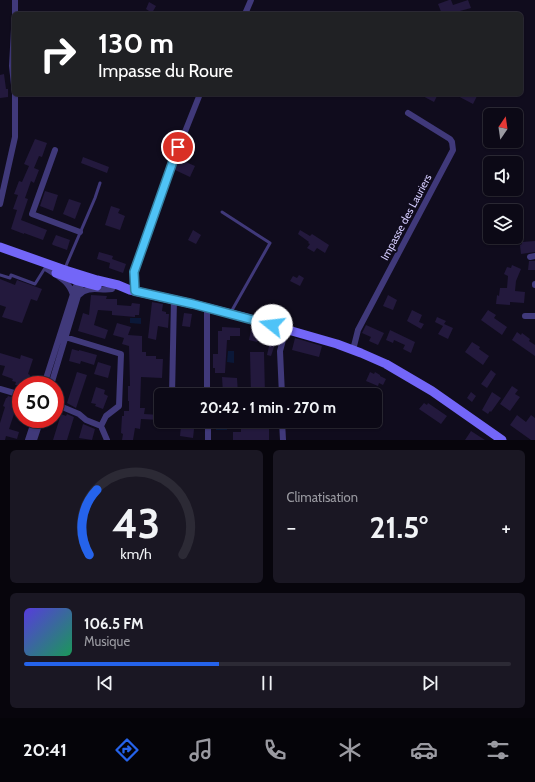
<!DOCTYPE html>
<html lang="fr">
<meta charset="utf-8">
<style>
:root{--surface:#0c0916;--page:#1a1723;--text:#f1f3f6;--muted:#9a9aa1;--line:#2c2a35;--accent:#2563eb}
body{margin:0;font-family:Cabin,sans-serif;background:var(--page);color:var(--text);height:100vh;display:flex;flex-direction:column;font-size:15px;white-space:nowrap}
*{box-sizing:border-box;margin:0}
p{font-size:13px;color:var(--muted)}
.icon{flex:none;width:22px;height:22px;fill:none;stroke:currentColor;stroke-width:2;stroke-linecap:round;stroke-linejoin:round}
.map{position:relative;height:440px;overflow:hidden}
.details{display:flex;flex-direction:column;gap:10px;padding:10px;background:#07050c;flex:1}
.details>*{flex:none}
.top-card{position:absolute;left:12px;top:12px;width:511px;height:84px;border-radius:6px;box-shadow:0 1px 3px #0004,0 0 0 1px var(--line);background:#202124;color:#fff;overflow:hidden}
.needle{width:26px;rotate:13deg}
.buttons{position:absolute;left:483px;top:108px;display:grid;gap:8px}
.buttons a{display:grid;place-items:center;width:40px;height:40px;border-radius:6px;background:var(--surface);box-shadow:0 1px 3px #0004,0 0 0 1px var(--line);font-size:20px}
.speed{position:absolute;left:12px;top:376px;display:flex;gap:8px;font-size:20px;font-weight:700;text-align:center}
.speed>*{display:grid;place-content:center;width:52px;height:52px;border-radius:50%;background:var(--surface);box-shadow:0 1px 3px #0004,0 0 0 1px var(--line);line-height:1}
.speed .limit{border:6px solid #d22;background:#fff;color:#111}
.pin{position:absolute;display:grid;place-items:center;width:34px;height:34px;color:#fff;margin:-17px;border:2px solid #fff;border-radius:50%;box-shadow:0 1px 4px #0007}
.me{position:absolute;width:44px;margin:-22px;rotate:286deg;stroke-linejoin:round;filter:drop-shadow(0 0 3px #0008)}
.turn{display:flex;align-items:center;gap:14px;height:84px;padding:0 20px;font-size:18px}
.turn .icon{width:52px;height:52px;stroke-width:2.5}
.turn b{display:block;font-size:28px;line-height:34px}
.big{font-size:30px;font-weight:700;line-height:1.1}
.details .widget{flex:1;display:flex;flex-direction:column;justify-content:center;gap:6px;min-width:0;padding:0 14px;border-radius:6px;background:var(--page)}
.details .dial{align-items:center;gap:0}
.dial svg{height:104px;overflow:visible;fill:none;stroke:var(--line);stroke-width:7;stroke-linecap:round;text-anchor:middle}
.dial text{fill:var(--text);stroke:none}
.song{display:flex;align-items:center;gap:12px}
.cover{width:48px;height:48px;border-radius:6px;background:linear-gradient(135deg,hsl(250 70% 55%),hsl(150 70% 35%))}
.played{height:4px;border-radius:2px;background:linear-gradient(90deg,var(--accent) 40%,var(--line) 40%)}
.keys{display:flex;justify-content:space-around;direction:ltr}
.heat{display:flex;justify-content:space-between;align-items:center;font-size:22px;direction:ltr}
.details .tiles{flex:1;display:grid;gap:10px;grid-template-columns:1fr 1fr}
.widget:last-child{grid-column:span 2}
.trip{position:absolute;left:154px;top:388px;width:228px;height:40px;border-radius:6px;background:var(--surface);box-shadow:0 1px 3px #0004,0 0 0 1px var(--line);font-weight:700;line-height:40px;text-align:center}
.tabs{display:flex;height:64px;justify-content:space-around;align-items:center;background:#050409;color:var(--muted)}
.tabs .icon{width:28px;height:28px}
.tabs .active{color:var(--accent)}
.tabs b{font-size:18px;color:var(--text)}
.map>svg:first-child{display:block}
.water{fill:#0b1838}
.building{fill:#23193d}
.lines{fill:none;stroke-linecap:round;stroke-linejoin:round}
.service{stroke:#40397a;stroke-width:3}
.minor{stroke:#40397a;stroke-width:6}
.secondary{stroke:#7366f8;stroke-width:9}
.route-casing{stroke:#337fa1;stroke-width:10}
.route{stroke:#4fc3f7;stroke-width:7}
.labels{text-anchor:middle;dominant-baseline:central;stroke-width:4;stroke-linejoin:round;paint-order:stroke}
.street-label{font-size:11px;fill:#d3cbfd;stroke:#100c1d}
</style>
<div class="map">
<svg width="535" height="440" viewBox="0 0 535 440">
<rect width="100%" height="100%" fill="#100c1d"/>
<path class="water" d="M130,318H141V324L130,323Z
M228,351H234V363L227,362Z
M216,424H227V430H216Z"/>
<path class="building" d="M449,0H451L453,5L468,0L471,8L460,11L462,14H442L438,4Z
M149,2L156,6L152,13L146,9Z
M4,74L6,89H8V97L0,98V75Z
M419,94H438L434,102Z
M454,94H478L473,104Z
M35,139L47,143L42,157L39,156L34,168L39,170L34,183L31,181L25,198L28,199L21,220L47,230L43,240L24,233V234L11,229L17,210L13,209L18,195L14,194L19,181L22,182L29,166L24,164Z
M83,157L109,167L107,173L81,163Z
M179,159L195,166L190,177L175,170Z
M45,191L58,195L53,211L40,206Z
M69,199L81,203L75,219L63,214Z
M111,206L120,209L118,213L125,216L120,230L105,225Z
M193,230L201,235L196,244L188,240Z
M300,230L310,236L312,234L329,245L325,253L317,248L314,252L307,248L310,244L308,243L309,242L298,234Z
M56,235L70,240L67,250L53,245L52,244Z
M535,241V252L521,254L520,245L522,244V242Z
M99,252L113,256L112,259L126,264L123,273L109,268L110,263L97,259Z
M529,261H535V270H528Z
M512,265L521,269L516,281L515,291L525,292L524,303L510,302V305L496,304L497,295L499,296L500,288H507L508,276L504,274L507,267L511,268Z
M299,275L304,278L300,286L290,281L293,276L297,278Z
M0,279L15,285L17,280L42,289L37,301L31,299L22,323L2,317L6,307L0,305Z
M91,295L107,296L106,299H117V305L131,306L132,303L140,304L139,315H135V317L112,315V311L98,310L94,325L108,330L105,339L78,331L83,313L89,315Z
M388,295L397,300L393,310L383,306Z
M152,302L163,304L162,311L166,312V314H169L168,328L158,326L156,340L148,338Z
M412,310L422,315L419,322L424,324L421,329L407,321Z
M488,310L496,315L494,318L507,327L502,335L481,320Z
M184,313L192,314L190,327L182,326Z
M437,317L446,321L444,324L453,328L448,339L438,334L443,326L435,322Z
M117,323L131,327L128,335L142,336V352H146V356H156V359H163L162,378L141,377L140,408H145L144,414L160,415V420L141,419L140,429L135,428L133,440H122L123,434L121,433L122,416H124V411H129V401H128V386H130L129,346L122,344L124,338L113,335Z
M366,325L384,333L378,345L369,341L371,337L362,333Z
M222,327L240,328V336H230V340H227L225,373H215V368H213V354H218V331H222Z
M251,330L260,332L257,342L249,340Z
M390,330L415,342L411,353L403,349L405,345L394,340L393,343L386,340Z
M517,332L521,335L522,333L530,339L529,341L535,345V356L512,340Z
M271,337L277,338L271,356L267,355Z
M295,338L322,346L319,357L292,350Z
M472,342L480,347L479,349L489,356L483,365L465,352Z
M72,349L79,351V350L97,355L94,365L81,361L80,364L69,361Z
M250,352H264L265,395H251Z
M0,353L20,359L21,355L33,359L28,374L30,375L27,385H15L16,382L12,381L13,379L2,375L5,366L0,365Z
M98,362L111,366L108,378L94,374Z
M491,370L496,374L487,388L481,384Z
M77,372L87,375L76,408L67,403Z
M370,372L374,374L375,372L380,375V376L386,379L383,385L379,383L378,386L366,381Z
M222,377L237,378L238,394L223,393Z
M512,386L518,390L515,394L520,397L510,411L500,404Z
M96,387L105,390L104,394L108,396L103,409L95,406L96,404L91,403Z
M471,392L476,396L472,402L467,398Z
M492,392L501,398L491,412L490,411L488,414L482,410Z
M8,396L19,399L9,429L19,432L17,439L6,436L5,440H0V423L5,407L3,406L6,398H7Z
M424,403L427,405L428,403L447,416L441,424L419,409Z
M61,414L66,416L67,414L74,417L67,440H53Z
M517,415L526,422L531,415L535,418V440H531L510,425Z
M186,421H195L193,438L180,436L181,426L183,427L184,422L186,423Z
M241,421H247V423H269V440H233V432H241Z
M83,424L95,429L92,440L79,438Z
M471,431L485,440H465Z"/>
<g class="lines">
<path class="service" d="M222,212L270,243L231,312
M65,268L95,198L100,183
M0,275L10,278L11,275L35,284L45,268"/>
<path class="minor" d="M15,14V0
M245,14L251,0
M14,29L12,66L14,85
M55,150L32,214L80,232
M0,204L15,137V94
M530,257L535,256
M47,269C59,277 69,281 73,295
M535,284V285
M135,291L134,272L173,162L200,94
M79,295C88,285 100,291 112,289
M207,307V395
M525,316H535
M65,337L121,354L119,406L106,416L101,426L107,440
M353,350L358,330L453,150L452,142L450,139L408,113
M44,385L75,288L80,279
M51,385L81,286V280
M0,389L21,395
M172,395L174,299
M282,395L280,351L286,329
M55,404L79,414L86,420L101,426
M208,421V440
M282,421L283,440
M28,440L35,419
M34,440L41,419"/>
<path class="secondary" d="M0,247L65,270L97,280L118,285L130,290L193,304L243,317L337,344L361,353L386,364L432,391L502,440
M56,273L78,281L97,286"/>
</g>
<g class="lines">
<defs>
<path id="route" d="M178,147L134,272L135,291L193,304L272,325"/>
</defs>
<use href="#route" class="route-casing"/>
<use href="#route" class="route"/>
</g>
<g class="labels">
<g class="street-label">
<text transform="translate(406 217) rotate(-62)">Impasse des Lauriers</text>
</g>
</g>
</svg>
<div class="buttons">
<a><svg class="needle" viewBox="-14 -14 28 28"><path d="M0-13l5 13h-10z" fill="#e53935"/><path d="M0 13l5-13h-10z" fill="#9a9aa1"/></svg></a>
<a><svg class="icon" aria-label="sound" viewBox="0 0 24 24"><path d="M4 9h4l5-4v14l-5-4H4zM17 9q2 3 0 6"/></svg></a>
<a><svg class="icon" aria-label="layers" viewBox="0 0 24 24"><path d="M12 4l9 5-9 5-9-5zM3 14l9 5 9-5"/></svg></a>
</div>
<div class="speed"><div class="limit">50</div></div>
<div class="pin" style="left:178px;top:147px;background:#d93025"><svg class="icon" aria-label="arrive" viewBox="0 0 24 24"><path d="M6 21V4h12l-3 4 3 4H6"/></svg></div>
<svg class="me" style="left:272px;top:325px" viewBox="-20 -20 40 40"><circle r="19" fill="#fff"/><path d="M0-13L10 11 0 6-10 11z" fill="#4fc3f7"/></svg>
<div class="trip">20:42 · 1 min · 270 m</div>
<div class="top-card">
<div class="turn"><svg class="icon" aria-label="right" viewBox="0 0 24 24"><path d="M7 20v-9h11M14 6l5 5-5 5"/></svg><div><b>130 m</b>Impasse du Roure</div></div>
</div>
</div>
<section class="details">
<div class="tiles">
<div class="widget dial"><svg viewBox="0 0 100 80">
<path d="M14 69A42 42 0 1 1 86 69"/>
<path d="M14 69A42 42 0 0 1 20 19" stroke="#2563eb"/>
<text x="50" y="56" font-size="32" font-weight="700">43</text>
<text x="50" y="72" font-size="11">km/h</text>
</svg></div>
<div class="widget"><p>Climatisation</p>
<div class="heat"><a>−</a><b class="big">21.5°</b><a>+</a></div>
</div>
<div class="widget">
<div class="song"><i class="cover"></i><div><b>106.5 FM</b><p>Musique</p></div></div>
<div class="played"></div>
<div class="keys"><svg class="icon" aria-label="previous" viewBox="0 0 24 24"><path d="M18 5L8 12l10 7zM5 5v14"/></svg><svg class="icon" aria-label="pause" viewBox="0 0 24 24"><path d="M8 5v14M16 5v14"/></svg><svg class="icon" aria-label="next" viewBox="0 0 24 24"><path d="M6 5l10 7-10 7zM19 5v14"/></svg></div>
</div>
</div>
</section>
<nav class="tabs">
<b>20:41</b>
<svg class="icon active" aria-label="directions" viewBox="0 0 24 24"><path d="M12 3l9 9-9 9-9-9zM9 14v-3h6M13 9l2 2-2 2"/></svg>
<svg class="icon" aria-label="music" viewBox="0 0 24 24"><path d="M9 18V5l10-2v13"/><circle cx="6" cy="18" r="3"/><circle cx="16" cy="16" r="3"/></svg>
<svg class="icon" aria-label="phone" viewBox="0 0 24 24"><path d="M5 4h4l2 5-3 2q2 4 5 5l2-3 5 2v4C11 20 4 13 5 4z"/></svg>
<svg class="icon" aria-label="climate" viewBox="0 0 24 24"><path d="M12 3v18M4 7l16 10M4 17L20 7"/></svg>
<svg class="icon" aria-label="car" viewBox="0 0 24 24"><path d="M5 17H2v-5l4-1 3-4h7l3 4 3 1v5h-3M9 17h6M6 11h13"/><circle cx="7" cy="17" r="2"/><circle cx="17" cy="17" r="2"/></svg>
<svg class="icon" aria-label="filters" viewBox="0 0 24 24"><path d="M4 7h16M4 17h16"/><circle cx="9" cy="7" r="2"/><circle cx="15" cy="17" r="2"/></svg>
</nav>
